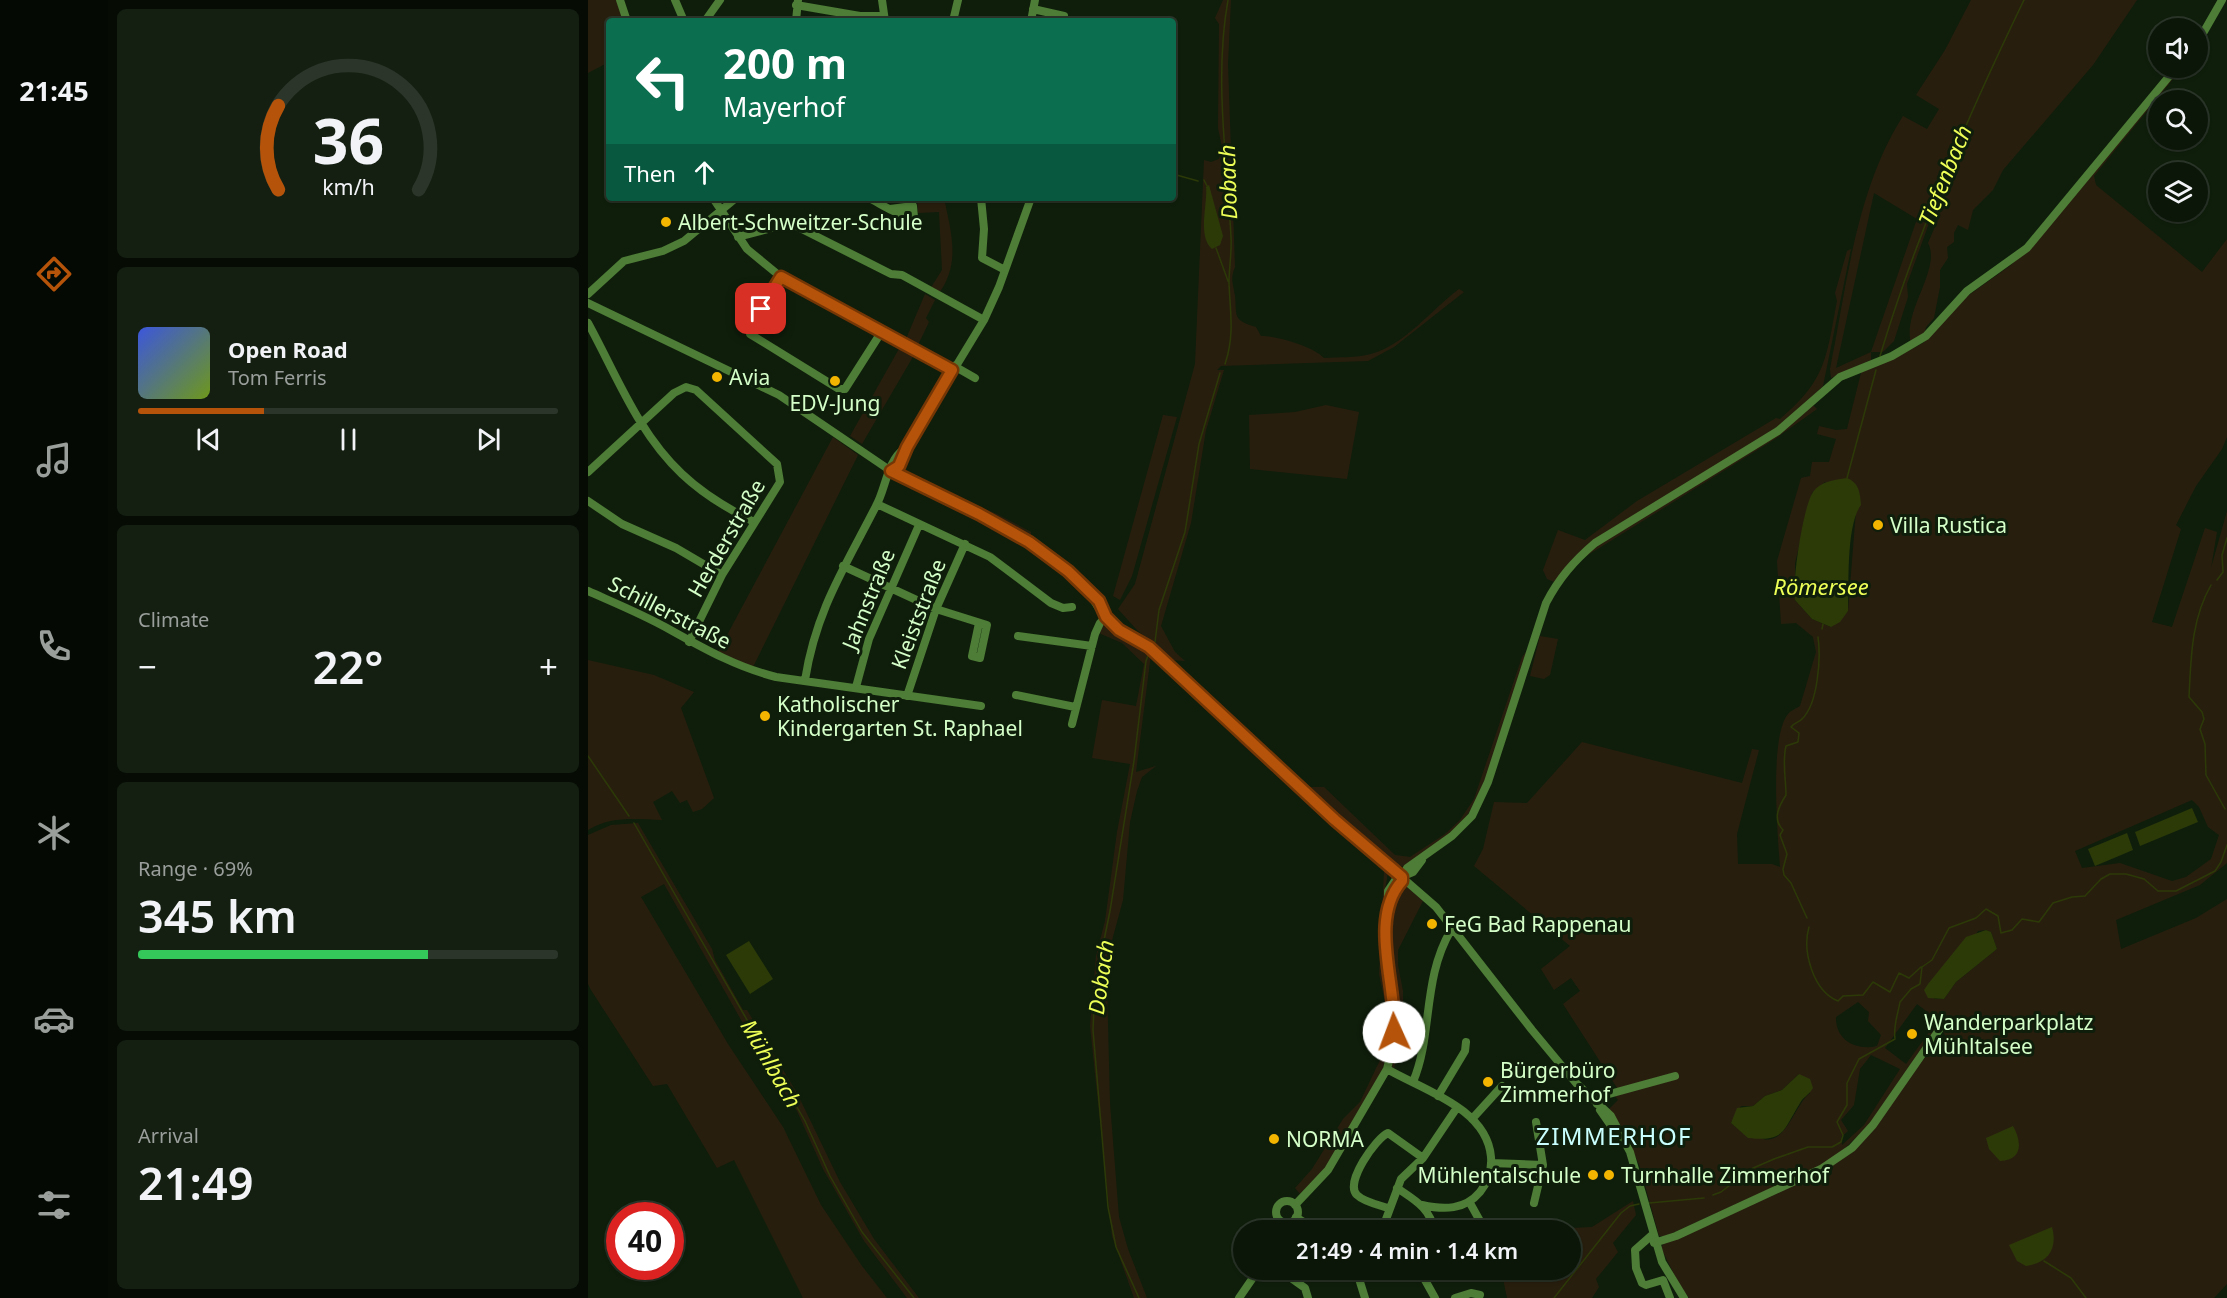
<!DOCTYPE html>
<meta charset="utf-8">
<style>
:root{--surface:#0b1608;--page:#141f12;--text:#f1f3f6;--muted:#9a9f9c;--line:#2b3529;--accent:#b45309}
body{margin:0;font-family:"Noto Sans",sans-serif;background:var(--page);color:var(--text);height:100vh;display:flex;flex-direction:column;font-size:22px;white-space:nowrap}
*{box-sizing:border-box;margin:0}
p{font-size:20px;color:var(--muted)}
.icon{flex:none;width:33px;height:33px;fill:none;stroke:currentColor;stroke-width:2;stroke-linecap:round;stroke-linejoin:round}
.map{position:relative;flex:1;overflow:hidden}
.panel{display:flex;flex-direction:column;gap:9px;padding:9px;background:#060c04;width:480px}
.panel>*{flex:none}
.hud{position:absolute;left:18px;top:18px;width:570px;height:183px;border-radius:6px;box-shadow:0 2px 4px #0004,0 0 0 2px var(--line);background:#0b6e4f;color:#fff;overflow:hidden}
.controls{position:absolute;left:1560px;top:18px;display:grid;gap:12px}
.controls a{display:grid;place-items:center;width:60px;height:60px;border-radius:50%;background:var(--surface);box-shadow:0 2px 4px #0004,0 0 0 2px var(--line);font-size:30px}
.speed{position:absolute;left:18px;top:1202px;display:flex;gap:12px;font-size:30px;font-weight:700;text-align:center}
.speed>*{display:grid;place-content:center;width:78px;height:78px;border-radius:50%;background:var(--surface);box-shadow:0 2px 4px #0004,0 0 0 2px var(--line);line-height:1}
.speed .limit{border:9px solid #d22;background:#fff;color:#111}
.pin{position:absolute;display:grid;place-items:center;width:51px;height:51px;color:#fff;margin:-26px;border-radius:12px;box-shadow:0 3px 9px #0006}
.me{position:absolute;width:66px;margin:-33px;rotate:358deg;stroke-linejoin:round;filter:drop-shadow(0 0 4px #0008)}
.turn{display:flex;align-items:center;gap:21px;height:126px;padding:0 18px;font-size:27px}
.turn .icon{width:78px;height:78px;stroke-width:2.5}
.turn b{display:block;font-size:42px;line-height:51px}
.then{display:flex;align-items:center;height:57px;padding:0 18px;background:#0003;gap:12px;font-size:22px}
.big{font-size:45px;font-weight:600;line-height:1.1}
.panel .tile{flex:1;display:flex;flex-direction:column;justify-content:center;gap:9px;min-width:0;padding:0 21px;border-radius:9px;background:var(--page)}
.panel .dial{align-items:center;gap:0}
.dial svg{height:156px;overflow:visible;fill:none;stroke:var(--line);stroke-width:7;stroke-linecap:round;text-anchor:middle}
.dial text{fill:var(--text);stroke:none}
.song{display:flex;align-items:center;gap:18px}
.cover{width:72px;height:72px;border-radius:9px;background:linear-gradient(135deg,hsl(230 70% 55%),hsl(80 70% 35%))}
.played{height:6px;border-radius:3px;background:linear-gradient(90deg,var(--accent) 30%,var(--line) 30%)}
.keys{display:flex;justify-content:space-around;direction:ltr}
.heat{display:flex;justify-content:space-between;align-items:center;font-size:33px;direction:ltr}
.charge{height:9px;border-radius:4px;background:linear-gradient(90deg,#34c759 69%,var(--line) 0)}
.trip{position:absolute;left:645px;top:1220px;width:348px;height:60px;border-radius:30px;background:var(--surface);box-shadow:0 2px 4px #0004,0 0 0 2px var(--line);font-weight:600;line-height:60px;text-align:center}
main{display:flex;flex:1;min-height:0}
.tabs{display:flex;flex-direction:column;width:108px;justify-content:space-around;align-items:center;background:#040903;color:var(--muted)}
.tabs .icon{width:42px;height:42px}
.tabs .on{color:var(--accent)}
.tabs b{font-size:27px;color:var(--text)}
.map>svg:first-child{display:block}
.green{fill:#281e0e;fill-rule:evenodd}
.water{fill:#2c3a08}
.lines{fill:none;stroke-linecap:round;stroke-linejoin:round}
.stream{stroke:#2c3a08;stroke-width:1.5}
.minor{stroke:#4d7d36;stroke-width:8}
.route-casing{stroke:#753606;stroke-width:15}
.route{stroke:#b45309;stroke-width:10}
.poi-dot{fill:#f3b500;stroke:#0f1e0b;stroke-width:2}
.labels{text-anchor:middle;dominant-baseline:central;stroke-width:6;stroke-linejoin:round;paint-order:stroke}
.poi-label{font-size:21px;fill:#d5ffc8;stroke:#0f1e0b;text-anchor:start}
.street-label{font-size:21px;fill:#d5ffc8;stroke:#0f1e0b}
.water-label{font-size:22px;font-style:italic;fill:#edff56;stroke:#0f1e0b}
.quarter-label{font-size:24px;letter-spacing:1.5px;fill:#caffff;stroke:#0f1e0b}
</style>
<main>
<nav class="tabs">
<b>21:45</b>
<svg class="icon on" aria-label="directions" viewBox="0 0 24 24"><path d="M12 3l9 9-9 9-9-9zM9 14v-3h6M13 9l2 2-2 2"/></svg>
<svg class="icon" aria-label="music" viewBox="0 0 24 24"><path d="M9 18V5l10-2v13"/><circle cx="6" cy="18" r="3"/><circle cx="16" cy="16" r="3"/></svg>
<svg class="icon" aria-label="phone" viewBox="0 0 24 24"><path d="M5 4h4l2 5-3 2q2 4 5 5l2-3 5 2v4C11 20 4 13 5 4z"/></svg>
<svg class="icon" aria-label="climate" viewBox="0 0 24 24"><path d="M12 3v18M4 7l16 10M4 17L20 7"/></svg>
<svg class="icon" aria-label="car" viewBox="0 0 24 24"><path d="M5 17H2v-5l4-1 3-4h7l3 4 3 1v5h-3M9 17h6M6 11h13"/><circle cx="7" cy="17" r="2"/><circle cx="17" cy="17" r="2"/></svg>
<svg class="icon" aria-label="filters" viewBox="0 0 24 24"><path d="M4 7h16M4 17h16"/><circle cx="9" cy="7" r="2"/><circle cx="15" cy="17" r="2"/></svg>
</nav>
<section class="panel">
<div class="tile dial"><svg viewBox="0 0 100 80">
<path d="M14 69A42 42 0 1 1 86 69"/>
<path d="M14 69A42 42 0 0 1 14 26" stroke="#b45309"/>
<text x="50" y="56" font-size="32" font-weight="700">36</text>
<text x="50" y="72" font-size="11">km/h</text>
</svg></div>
<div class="tile">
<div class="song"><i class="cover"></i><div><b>Open Road</b><p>Tom Ferris</p></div></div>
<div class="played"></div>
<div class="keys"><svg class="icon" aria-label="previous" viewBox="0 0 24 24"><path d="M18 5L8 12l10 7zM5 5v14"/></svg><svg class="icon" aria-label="pause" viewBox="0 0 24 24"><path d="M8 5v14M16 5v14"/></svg><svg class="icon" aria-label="next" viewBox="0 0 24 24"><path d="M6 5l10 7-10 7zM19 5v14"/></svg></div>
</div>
<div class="tile"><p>Climate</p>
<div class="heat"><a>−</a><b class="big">22°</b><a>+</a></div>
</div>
<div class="tile"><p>Range · 69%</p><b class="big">345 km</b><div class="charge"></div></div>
<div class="tile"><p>Arrival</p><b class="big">21:49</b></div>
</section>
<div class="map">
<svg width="1639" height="1298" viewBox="0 0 1639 1298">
<rect width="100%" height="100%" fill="#0f1e0b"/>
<path class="green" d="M0,0H28L36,21H21V62L0,73Z
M635,0H643L640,64L647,267C642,279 645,283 647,296C649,316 644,320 668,327L673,336C689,336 724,346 736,358C751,357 768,358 783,354C817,345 844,309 871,289L876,292L806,347L780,361L633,366L629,370H636L618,430L603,523L573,626L587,652L597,661L584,660L549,630L530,609L547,584L607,364L616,160L623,162L631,159L634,147L630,128L631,24L627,18Z
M1383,0H1549L1505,65L1415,170L1405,190L1385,210L1380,230L1370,225L1366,233V242L1359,247L1360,258L1352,270V287L1346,318L1338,327L1336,335L1323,344C1314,311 1354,269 1340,243L1352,215H1344L1319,284L1320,297L1306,341L1295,352H1283V360L1243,378L1242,369C1259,284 1268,190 1315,116L1339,129L1351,109L1328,95L1357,50ZM1286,193L1329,219L1283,352L1248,368Z
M1592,68H1594L1506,176L1508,185L1614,272L1639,239V437L1634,449L1608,486L1588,525L1593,529L1564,622L1584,627L1617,528L1629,532L1623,568L1639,511V863L1612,885L1528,920L1533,949L1608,918L1639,899V1284L1626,1298H1101L1091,1284L1073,1248L1076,1243L1263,1153C1296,1122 1324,1059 1359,1040L1353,1026L1285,1121L1254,1151L1230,1167L1078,1236H1071L1052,1167L1036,1130L1021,1109L1030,1100L1027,1096L1033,1094L975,1004L992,991L983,978L966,990L953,969L982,946L886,866L895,849L906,802L939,803L994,742L1154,783L1164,749L1171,750L1149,834L1150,864H1184L1192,867C1190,836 1181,737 1200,714C1202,711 1209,708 1212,706L1228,652L1225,637L1208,623L1193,624L1189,561L1213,478L1222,476L1224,462H1241L1248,439L1229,434L1231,426L1248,430L1259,429L1274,369L1303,360L1335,343L1374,300L1423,265ZM1237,482L1268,511L1260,611L1243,627L1224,619L1207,600V563L1224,493ZM1604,800L1611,807L1620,827L1631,835L1623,859L1598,877L1584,881L1532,863L1494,868L1487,851ZM1398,930L1403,932L1409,949L1368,982L1356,999H1346L1390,931ZM1270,1002L1281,1012L1280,1021L1293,1035L1289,1046C1268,1051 1247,1040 1248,1017ZM1329,1004L1350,1020L1318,1064L1297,1048ZM1283,1055L1312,1069L1276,1125L1254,1145L1253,1137L1260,1131L1253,1120L1266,1105L1272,1069ZM1211,1074L1222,1093C1206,1105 1196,1153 1169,1136L1164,1138L1156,1134L1143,1123L1153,1106H1165L1177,1096L1194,1090Z
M329,198H356C363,232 373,263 351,293L342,289L354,270L351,212L330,213Z
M1263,249L1235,386L1199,422L993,551L966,582L959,579L955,570L970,530L997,540L1049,501L1188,418L1192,419C1239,379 1238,358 1249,301L1247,293L1259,251Z
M337,294L347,300L338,318L341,322L330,345L318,339Z
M312,347L326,355L274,444L262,436Z
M1224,404L1229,409L1187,439L995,558L999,552L1088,497Z
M738,405L771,412L759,479L662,469L661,415L707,412Z
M575,415L589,417L544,576L532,600L525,596Z
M245,437L270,455L165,667L130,652Z
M316,470L340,485L409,514L443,532V535L440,538L317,475Z
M517,622L532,637L544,639L563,654L548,772L568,766L554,777L549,791L542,822L535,900L520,955L519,985L522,1103L531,1217L540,1249L559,1298H546L524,1236L502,1026L508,956L517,921L529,832L542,764L504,758L514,700L548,706L556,664L534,643L513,634L510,629Z
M952,636L970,639L962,675L956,679L942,676Z
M941,648L896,789C874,830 853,840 817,867L807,864L716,787H736L807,855L822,857L857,834L872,820L886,799L934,657Z
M0,660L66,675L106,692L93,708L126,798L114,809L105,812L99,800L92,803L84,791L65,802L74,820C48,819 22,816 0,830Z
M656,739L800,872L796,897L795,962L802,1002L803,1042L794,1071L738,1167L712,1194L707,1188L724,1169L755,1119L772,1102L792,1060L797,1025V1003L791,974L796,871L650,741Z
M50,823L124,949L127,960L155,1010H159L209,1093L252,1182L286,1239L331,1298H319L276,1241L235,1169L209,1111L182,1071L76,884L53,897L140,1044L195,1127L233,1205L274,1266L299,1298H215L146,1160L129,1168L79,1084L65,1086L3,990L0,984V835L23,825Z
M818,886L835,901L810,950V965L815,991V1023L806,1069L803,1065L807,1050L802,969V908L812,887Z
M1045,1201L1048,1215L1025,1243L1030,1252L1008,1279L1011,1287L1004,1298H919L913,1269H982V1230H957L979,1225L984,1228L1004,1227Z"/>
<path class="water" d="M621,185L635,236L632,245L624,249C609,236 620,204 618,187Z
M1259,478C1271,483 1272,492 1273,505C1258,525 1261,585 1260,611L1252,622L1243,627L1224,619L1207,600C1204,581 1215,507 1225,492C1233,481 1246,480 1259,478Z
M1604,808L1610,822L1552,846L1547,832Z
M1539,833L1545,850L1507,866L1500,849Z
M1398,930L1403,932L1409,949L1368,982L1356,999L1340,998L1336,990L1340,984L1378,937Z
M161,941L185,979L162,994L138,955Z
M1211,1074L1222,1079L1225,1088C1221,1095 1215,1097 1212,1103C1194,1132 1197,1142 1160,1138L1143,1123L1149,1108L1165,1106L1177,1096L1194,1090Z
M1425,1126C1434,1142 1435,1160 1412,1161L1401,1149L1398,1138Z
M1464,1227C1470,1249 1460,1263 1438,1266L1429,1261L1421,1245Z"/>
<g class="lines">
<path class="stream" d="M585,174L610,181
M616,180L619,186
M628,248L640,281
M1292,356C1329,233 1380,116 1436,0
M637,364C647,335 642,311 641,283C641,267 644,252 643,237C639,160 626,77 640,0
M1259,478L1288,370
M1629,580L1635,572L1634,555L1639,538
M1623,585C1603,620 1603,659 1601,697L1614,712L1616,719L1612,729L1617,744L1618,775L1637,809
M1234,629L1235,624
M567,642L571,610L597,532L611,444L632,373
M0,756L41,816
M46,823L217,1121L242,1176L274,1232L326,1298
M1219,918L1203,883L1196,875L1195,869L1199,854L1192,835L1195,830C1184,819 1191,806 1198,795C1198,779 1194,762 1198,746L1210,742L1211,733L1203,727C1207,722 1210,723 1214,719C1230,704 1233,658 1230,637
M1221,927C1214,951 1225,991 1250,1001L1255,996L1275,995L1285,982L1302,992L1311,973L1321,978L1333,967
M1125,1195L1133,1192L1163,1169L1186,1159L1220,1147H1244L1253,1142L1255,1135L1249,1122L1259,1105V1083L1271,1059L1307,1039C1305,1026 1310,1014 1312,1002L1323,989L1332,984L1334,967L1344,960L1361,928L1388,918L1398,909L1410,916L1413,933L1424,930L1434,919L1451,922L1465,903L1484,897L1497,896L1513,879L1522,874H1538L1556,879L1570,891H1588L1627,871L1633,862L1639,845
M1061,1203L1116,1198
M1456,1261L1483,1278L1498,1298
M551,1298L528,1247L520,1207L505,1030L507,984L522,911L546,761L558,661L561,653
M966,1298L1033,1213L1042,1206L1051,1204"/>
<path class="minor" d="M32,0L39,21
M87,0L96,21
M294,0L297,21
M208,5L272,16H296
M445,9L476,16
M117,21L132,0
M208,21L210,0
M365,21L370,0
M443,21L447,0
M1610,42L1634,0
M125,198L159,249L193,277L364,370
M281,198C295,205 310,216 326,217L325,206L302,209
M393,198L396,229L394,258L417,270
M150,237L202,223L303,274L314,275L396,320
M193,277L162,326V334L251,389H257L294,331
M0,294L36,261L75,251L96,241L148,198
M0,303L191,395L303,471L424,531L480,571L507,596
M0,323C28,374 50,433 94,474C115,494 140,509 166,522
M366,366L387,378
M303,471L311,466L319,447L396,320L411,287L443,198
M0,472L86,393L98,387L108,390L189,464L192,482L134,575L101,642
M0,501L34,524L88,548L134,575
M289,504L402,557L463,603L475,608L484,607
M255,566L348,609L399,625L392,658L384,656L391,623
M0,591C27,603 54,614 79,628C115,648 148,667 188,677L393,706
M502,593C517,625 536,628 561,647L748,820L848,907L944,1030L988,1083L1023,1116L1042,1152L1074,1262L1096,1298
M430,636L504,646
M217,680C228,610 257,567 288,506C298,488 299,461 316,449
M268,687L281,639L331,525
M428,695L487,707
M319,696L348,609L377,544
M484,724L507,634L512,623L518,617
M800,906L819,868L864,836L884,816L900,782L958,603C971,578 986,561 1007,543L1190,431L1252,377L1304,356L1338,336L1379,291L1439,248L1588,68
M799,1069C835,1090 899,1108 903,1157C904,1170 900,1182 892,1192C877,1210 856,1210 834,1205
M825,1082C845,1035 834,979 863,930
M850,1096L877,1051L878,1042
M1009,1104L1014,1096L1087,1076
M1012,1110L1030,1136
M884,1119L914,1086
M903,1163L955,1165
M809,1188C825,1199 844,1209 845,1230
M688 1212a11 11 0 1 1 22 0a11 11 0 1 1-22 0Z
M882,1203L897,1230
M946,1203L955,1165L948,1122
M707,1205L740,1170L799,1069L805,1045L807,1018L799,965L800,891L808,879L825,872L834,860
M800,1208C791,1205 776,1202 769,1195C756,1183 788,1138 800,1133L835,1158
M708,1217L728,1230
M692,1230L695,1222
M794,1230L813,1179L835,1158L868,1109
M1064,1235L1047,1250L1048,1268L1054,1283L1058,1285L1075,1280L1082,1298
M1066,1243L1088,1236L1233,1169L1264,1148L1285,1125L1351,1030L1354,1020
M768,1269L777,1298
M837,1269V1280L847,1298
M703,1278L717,1288L720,1298
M651,1298L671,1269
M867,1298L883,1293L892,1295"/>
</g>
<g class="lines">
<defs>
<path id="route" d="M173,309L193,277L364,370L319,447L311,466L303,471L391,514L441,542L480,571L511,601L518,617L531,630L561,647L747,820L814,877V881C780,919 809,986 806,1032"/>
</defs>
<use href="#route" class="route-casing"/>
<use href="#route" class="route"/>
</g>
<g class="poi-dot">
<circle cx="78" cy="222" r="6"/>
<circle cx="129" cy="377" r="6"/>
<circle cx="247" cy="381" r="6"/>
<circle cx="1290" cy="525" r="6"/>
<circle cx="177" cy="716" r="6"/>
<circle cx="844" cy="924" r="6"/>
<circle cx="1324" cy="1034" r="6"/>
<circle cx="900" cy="1082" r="6"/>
<circle cx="686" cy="1139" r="6"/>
<circle cx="1005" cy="1175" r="6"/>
<circle cx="1021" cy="1175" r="6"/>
</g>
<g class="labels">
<g class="poi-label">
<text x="90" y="222">Albert-Schweitzer-Schule</text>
<text x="141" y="377">Avia</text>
<text x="247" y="403" text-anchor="middle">EDV-Jung</text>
<text x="1302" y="525">Villa Rustica</text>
<text x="189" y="704">Katholischer<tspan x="189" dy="24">Kindergarten St. Raphael</tspan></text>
<text x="856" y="924">FeG Bad Rappenau</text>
<text x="1336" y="1022">Wanderparkplatz<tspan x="1336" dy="24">Mühltalsee</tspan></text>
<text x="912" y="1070">Bürgerbüro<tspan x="912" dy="24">Zimmerhof</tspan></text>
<text x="698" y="1139">NORMA</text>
<text x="993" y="1175" text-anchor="end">Mühlentalschule</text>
<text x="1033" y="1175">Turnhalle Zimmerhof</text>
</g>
<g class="street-label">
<text transform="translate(138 538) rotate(-60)">Herderstraße</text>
<text transform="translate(280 599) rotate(-68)">Jahnstraße</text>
<text transform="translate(82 612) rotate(27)">Schillerstraße</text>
<text transform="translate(330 614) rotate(-69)">Kleiststraße</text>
</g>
<g class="water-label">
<text transform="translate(1356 175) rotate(-68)">Tiefenbach</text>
<text transform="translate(639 182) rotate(-92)">Dobach</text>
<text x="1233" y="586">Römersee</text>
<text transform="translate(512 977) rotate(-82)">Dobach</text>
<text transform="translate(184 1063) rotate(60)">Mühlbach</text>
</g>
<g class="quarter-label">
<text x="1026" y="1135">ZIMMERHOF</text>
</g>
</g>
</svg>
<div class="controls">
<a><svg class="icon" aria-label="sound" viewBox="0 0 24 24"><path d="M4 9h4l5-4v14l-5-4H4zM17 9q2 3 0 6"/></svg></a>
<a><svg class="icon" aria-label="search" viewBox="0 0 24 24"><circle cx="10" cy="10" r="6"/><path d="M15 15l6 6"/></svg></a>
<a><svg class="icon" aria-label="layers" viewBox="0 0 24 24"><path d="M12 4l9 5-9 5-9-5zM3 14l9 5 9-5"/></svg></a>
</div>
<div class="speed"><div class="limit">40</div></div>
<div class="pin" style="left:173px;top:309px;background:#d93025"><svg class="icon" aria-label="arrive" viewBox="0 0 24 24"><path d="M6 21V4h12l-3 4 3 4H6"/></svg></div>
<svg class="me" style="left:806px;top:1032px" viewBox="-20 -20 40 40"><circle r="19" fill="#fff"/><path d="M0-13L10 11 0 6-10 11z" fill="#b45309"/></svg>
<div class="trip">21:49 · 4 min · 1.4 km</div>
<div class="hud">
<div class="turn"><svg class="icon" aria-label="left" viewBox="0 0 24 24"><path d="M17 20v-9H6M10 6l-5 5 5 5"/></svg><div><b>200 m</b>Mayerhof</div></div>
<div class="then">Then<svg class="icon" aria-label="ahead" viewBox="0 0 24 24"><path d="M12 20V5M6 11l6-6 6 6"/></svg></div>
</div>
</div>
</main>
